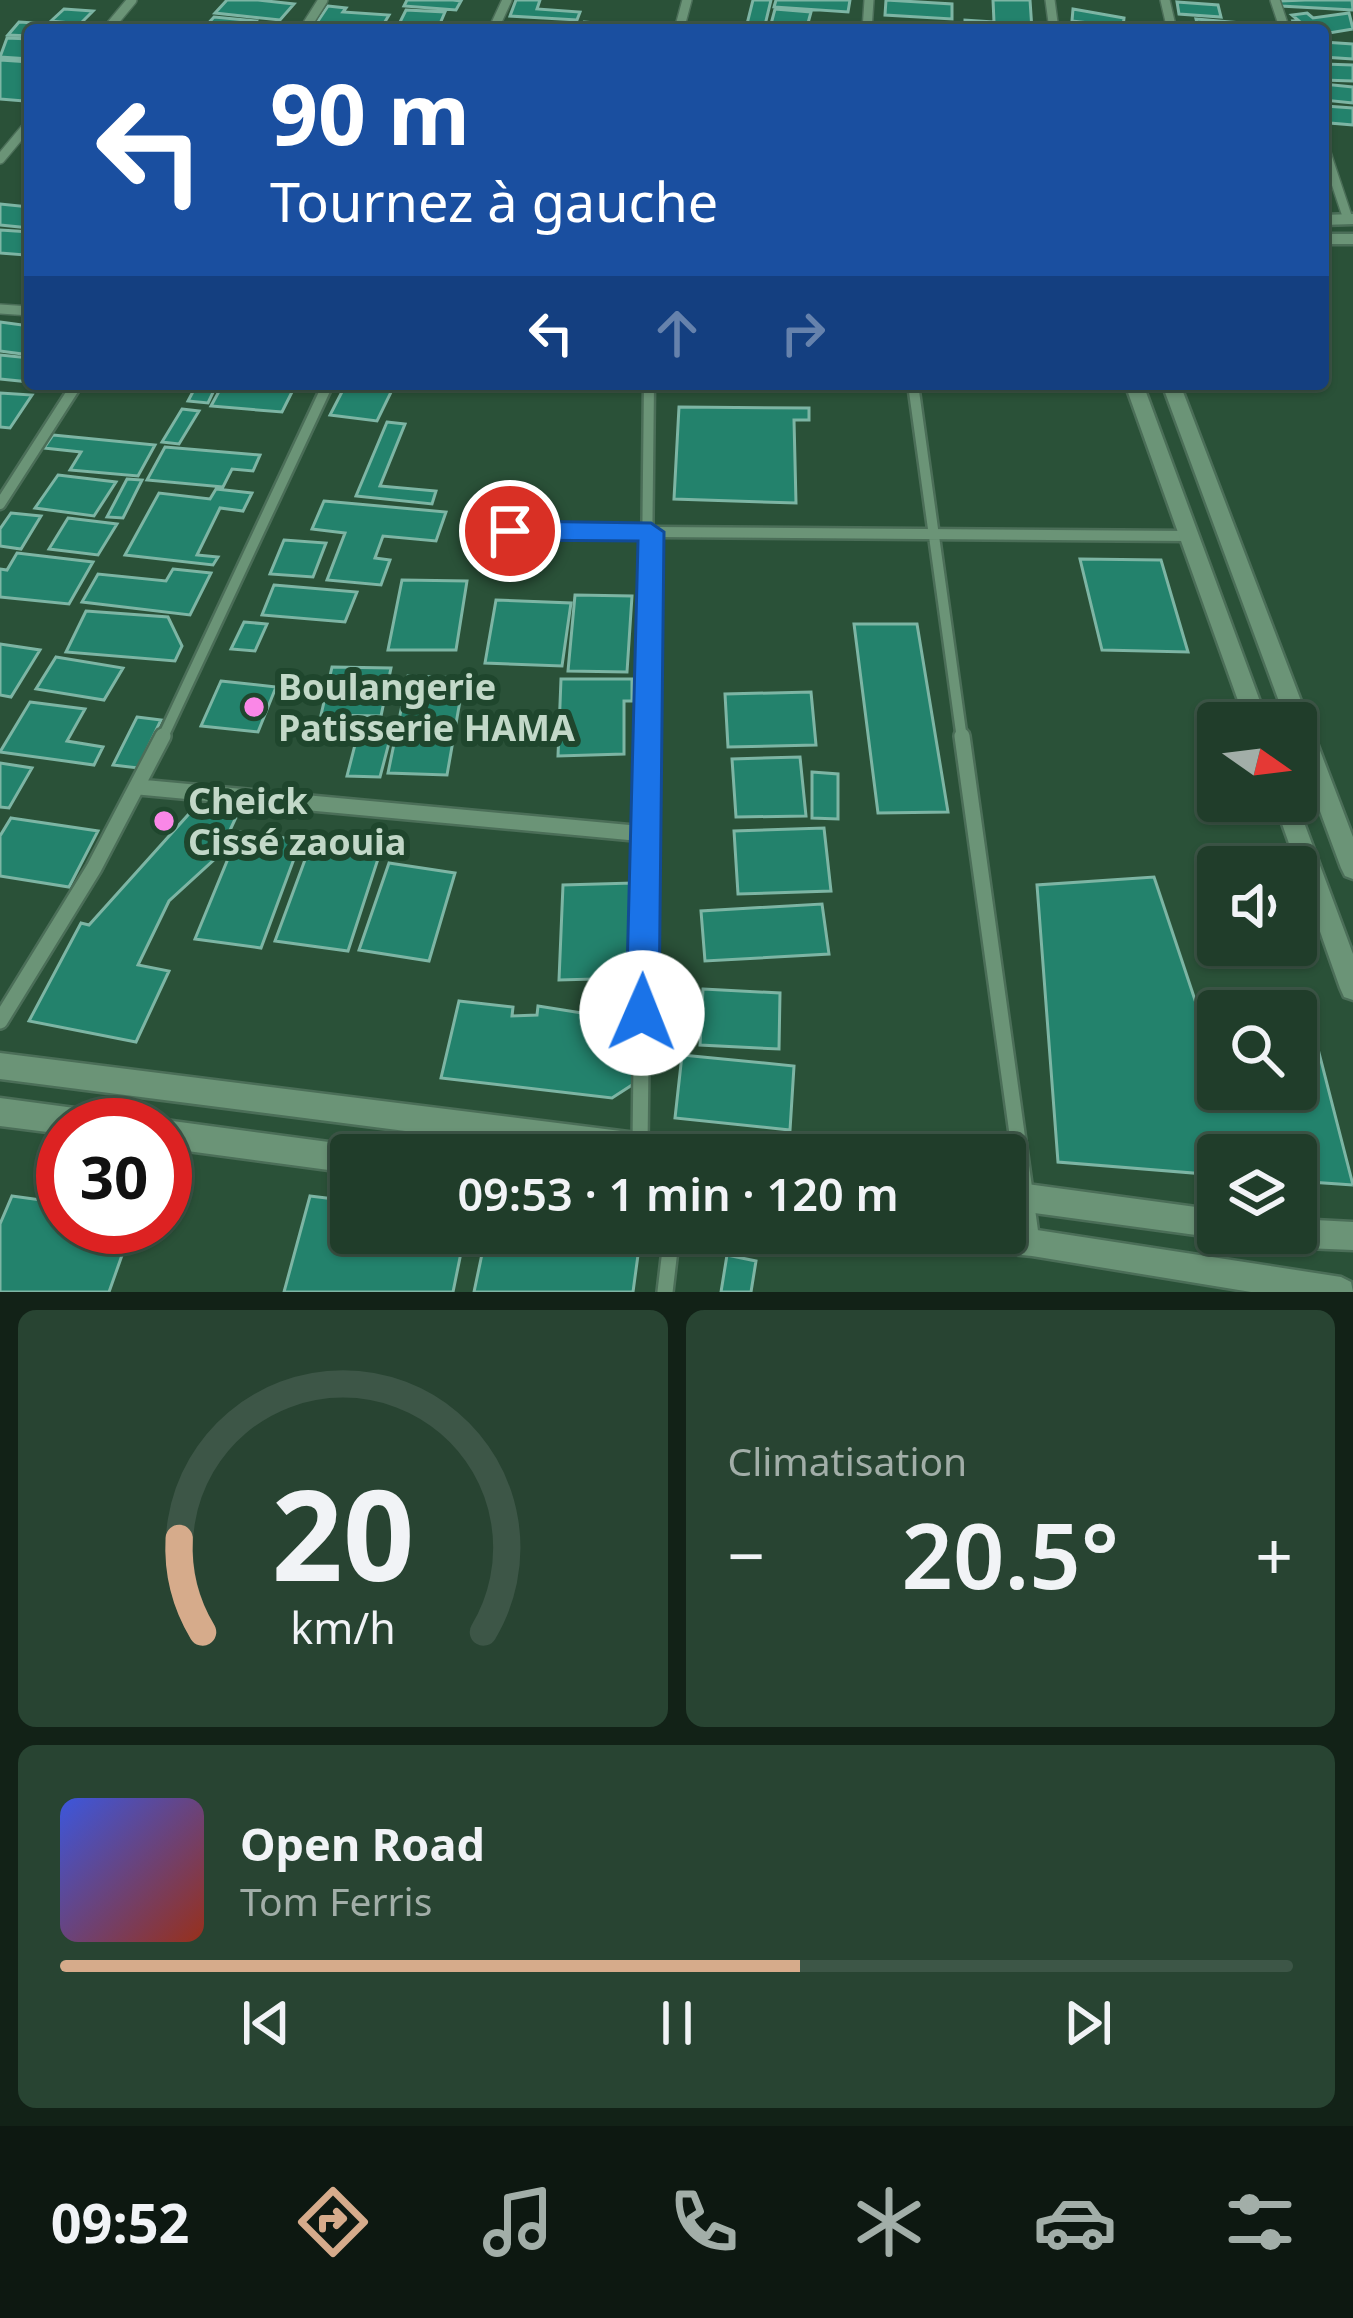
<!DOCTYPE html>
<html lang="fr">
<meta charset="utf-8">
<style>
:root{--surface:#203d2a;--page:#284432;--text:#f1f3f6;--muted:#a2aea8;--line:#3d5647;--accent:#d6ab8b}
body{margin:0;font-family:"Noto Sans",sans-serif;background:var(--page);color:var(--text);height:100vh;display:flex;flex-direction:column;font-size:45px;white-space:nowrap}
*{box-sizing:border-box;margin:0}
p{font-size:39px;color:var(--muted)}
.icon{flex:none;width:66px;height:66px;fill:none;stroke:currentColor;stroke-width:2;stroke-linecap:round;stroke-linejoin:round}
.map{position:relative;height:1292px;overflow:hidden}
.drawer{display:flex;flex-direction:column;gap:18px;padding:18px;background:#122217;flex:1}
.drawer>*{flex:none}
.top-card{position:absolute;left:24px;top:24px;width:1305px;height:366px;border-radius:12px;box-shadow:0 3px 9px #0004,0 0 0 3px var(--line);background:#1a4fa0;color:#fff;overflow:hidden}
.needle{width:78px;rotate:104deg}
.controls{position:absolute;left:1197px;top:702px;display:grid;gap:24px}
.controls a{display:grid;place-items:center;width:120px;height:120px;border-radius:12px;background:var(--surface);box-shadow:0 3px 9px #0004,0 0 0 3px var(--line);font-size:60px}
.speed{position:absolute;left:36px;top:1098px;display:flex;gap:24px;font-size:60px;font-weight:700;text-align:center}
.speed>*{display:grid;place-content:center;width:156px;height:156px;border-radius:50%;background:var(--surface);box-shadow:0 3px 9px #0004,0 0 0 3px var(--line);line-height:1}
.speed .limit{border:18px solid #d22;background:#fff;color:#111}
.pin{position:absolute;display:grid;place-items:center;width:102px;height:102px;color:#fff;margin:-51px;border:6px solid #fff;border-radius:50%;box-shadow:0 3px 12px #0007}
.me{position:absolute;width:132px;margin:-66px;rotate:1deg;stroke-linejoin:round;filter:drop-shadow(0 0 9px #0008)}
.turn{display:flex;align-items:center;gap:42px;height:252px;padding:0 48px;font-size:54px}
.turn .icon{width:156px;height:156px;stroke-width:2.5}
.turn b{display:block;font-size:84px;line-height:102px}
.lanes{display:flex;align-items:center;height:114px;padding:0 48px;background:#0003;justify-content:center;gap:60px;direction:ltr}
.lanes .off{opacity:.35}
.big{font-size:90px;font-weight:600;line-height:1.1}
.drawer .card{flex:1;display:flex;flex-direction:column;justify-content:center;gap:18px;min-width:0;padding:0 42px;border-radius:18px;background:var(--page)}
.drawer .dial{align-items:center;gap:0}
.dial svg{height:312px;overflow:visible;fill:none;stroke:var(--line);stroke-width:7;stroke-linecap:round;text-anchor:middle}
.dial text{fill:var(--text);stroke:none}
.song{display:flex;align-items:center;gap:36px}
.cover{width:144px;height:144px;border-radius:18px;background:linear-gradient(135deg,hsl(230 70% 55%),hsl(10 70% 35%))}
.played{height:12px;border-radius:6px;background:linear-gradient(90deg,var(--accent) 60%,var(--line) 60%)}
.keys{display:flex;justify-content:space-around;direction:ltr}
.heat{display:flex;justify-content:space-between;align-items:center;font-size:66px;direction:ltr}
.drawer .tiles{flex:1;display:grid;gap:18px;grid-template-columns:1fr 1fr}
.card:last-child{grid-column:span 2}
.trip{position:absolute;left:330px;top:1134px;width:696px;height:120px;border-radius:12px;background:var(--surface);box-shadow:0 3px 9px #0004,0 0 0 3px var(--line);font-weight:600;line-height:120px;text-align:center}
.tabs{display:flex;height:192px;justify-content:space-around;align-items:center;background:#0d1811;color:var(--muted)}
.tabs .icon{width:84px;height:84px}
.tabs .active{color:var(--accent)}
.tabs b{font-size:54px;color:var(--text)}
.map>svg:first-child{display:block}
.building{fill:#23826c;stroke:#7db5a4;stroke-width:3}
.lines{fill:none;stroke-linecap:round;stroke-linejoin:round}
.minor-far2-casing{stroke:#4b6e58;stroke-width:12}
.minor-far1-casing{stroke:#4b6e58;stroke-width:15}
.minor-casing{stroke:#4b6e58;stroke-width:20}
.tertiary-casing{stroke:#4b6e58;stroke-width:5}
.minor-far2{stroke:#6b9477;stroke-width:9}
.minor-far1{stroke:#6b9477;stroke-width:10}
.minor{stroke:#6b9477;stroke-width:15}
.tertiary{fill:#6b9477;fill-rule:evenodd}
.route{fill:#1a73e8;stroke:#114b97;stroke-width:3}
.poi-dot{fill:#fa87e7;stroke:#1f462d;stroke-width:4.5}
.labels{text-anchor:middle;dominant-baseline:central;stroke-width:12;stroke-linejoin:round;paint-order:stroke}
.poi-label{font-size:36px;font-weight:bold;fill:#c2d8c8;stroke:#1f462d;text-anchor:start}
</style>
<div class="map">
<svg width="1353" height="1292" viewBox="0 0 1353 1292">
<rect width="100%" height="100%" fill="#2a5138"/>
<path class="building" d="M227,0H258L294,4L280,20L215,13Z
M407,0H453L461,1L456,10L404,6Z
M516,0H540L537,9L580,12L577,20L510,16Z
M753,0H771L765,25L747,24Z
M776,0H850L848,12L774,7Z
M886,0L952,4V19L885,15Z
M993,0H1030L1032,30H965V20L994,22Z
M1305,0H1352L1353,10L1281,6L1280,1Z
M1177,2L1218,5L1221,17L1179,14Z
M328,6L346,8L343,12L389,15L380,30H312Z
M64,9L93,11L80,24L51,21Z
M775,9L811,12L807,27L771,24Z
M1073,9L1124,18L1123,27L1072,21Z
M406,10L445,12L439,26L399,24Z
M1307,13L1313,18L1349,13L1353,29L1323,34V30H1297L1293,21H1299L1292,15Z
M214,17L256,21L248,30L203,29Z
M1196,19L1252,24L1254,30H1186L1198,27Z
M19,22L65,25L30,30V36L8,35Z
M584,22L656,28L581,30Z
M7,38L30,39V59L0,57Z
M1323,42L1353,44V59L1323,57Z
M0,60L30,62V95L24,101L0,99Z
M1323,64L1353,65V81L1323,80Z
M1323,84L1353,87V103L1323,100Z
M1325,106L1353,108V125L1330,123Z
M0,204L30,207V228L0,225Z
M0,230L30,232L25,255L0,253Z
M0,322L30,326V355L0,351Z
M0,355L30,358V382L0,379Z
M197,384H217L208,403L188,401Z
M223,384H257L294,388L282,412L211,406Z
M346,384H395L377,421L330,415Z
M0,393L32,395L10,428L0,427Z
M679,407L809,408V420H794L796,503L674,499Z
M182,409L199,411L179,444L162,442Z
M387,422L405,424L380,486L436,491L432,504L356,496Z
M53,435L155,445L138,476L70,470L81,452L44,448Z
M165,447L260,455L253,471L232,469L223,487L147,480Z
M58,475L116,482L94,516L35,508Z
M127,479L142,480L123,518L107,517Z
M216,489L252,493L243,511L220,508L197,555L218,557L213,565L125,555L159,493L210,499Z
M324,501L446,512L436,541L383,536L375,558L390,560L381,585L327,580L345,533L312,529Z
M11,513L41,516L21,549L0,546V529Z
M68,518L117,524L98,555L49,549Z
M284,540L326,543L313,577L270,574Z
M17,553L93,562L69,604L0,597V569L7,570Z
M1080,559L1161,560L1188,652L1102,650Z
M173,569L211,573L190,615L82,602L98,574L166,581Z
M402,580L467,581L456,650H388Z
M274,585L357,592L345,622L262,615Z
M575,595L632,596L627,672L568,671Z
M496,600L571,603L562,666L485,663Z
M86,611L168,617L182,646L175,661L66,652Z
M244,622L267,624L255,651L231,649Z
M854,624H917L948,812L878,813Z
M0,644L40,650L11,697L0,695Z
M56,657L123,668L104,700L36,689Z
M332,667L391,668L381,716L321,715Z
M408,676L464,678L447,775L388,773Z
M561,679H632V701H624V754L558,756Z
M221,681L276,687L258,732L201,726Z
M811,692L816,745L728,747L725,694Z
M30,702L85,709L67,741L103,747L94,765L0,752Z
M137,717L161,720L138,768L113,765Z
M357,737L390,739L380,777L347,776Z
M800,757L806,816L736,817L732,759Z
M0,763L32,768L9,808L0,807Z
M812,772L838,774V819L812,818Z
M197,805L238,813L218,856L169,901L138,965L169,971L136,1042L29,1021L81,923L89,925Z
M11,818L98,831L69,887L0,876V836Z
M824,828L831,891L738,894L734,831Z
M239,832L301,840L261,948L195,939Z
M309,849L378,859L348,951L275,941Z
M389,863L455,873L429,961L359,950Z
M1154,877L1198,1009L1240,1011H1218V1089H1296V1013L1309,1014L1353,1185L1296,1181V1155H1218V1175L1058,1162L1037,885Z
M633,883L632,978L559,980L563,885Z
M822,904L829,954L705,961L701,911Z
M703,989L780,993L779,1049L700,1045Z
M459,1001L513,1007L512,1016L537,1015L538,1006L626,1020L642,1031L635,1083L612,1098L441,1078Z
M682,1055L794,1066L790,1130L675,1118Z
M12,1196L63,1203V1227H132L109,1292H0V1224Z
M310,1196L351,1201V1233H465L453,1292H284Z
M486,1235L638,1255L633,1292H474Z
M727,1255L756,1261L751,1292H721Z"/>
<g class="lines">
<defs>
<path id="minor-far2" d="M1050,0L1054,30
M1165,0L1172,30
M1275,0L1285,30
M107,30L132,0
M304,30L323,0
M493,30L507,0
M679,30L687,0
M867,30L869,0
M1323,144L1348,219
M0,159L30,123
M0,309L30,311"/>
<path id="minor-far1" d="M913,384L962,739
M0,504L77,384
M510,531L1189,536
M162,739L328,384
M645,739L649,384"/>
<path id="minor" d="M962,736L1032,1242
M139,787L645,834
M0,1021L94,868L163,736
M640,1146L645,736
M665,1292L672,1233"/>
<path id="tertiary" d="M1353,214V224L1323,225V215Z
M1323,234H1353V244H1323Z
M1125,384H1143L1268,723H1246Z
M1162,384H1180L1353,837V879L1345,876L1341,868L1296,746V723H1287Z
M1274,801H1296L1353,954V1000L1344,997L1340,988Z
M0,1053L700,1141L710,1145L714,1155H592L0,1079Z
M0,1098L97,1111L107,1115L111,1125H63V1134L0,1126Z
M165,1120L351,1145L361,1149L363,1155H351V1173L165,1148V1125H155Z
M1005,1181L1218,1210V1233H1228L1218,1238L1005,1209Z
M1296,1219L1353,1222V1250L1281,1247L1271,1243L1267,1233H1296Z
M1005,1225L1341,1277L1351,1282L1353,1292H1251L1032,1256L942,1247L932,1243L928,1233H1005Z"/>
</defs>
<use href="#minor-far2" class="minor-far2-casing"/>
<use href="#minor-far1" class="minor-far1-casing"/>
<use href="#minor" class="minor-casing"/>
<use href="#tertiary" class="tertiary-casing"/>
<use href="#minor-far2" class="minor-far2"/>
<use href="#minor-far1" class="minor-far1"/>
<use href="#minor" class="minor"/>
<use href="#tertiary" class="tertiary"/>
</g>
<path class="route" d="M510,521L651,523L664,532L659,1013L654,1024L642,1029L630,1024L626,1013L638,541L510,540L497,531Z"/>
<g class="poi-dot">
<circle cx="254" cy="707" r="12"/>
<circle cx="164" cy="821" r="12"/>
</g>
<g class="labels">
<g class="poi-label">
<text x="278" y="686">Boulangerie<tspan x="278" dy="41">Patisserie HAMA</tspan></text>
<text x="188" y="800">Cheick<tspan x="188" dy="41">Cissé zaouia</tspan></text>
</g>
</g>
</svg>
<div class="controls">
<a><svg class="needle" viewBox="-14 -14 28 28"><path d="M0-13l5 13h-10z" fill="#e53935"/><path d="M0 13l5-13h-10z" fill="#a2aea8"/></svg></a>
<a><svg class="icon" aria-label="sound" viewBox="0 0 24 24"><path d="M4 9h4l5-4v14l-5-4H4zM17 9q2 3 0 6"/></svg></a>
<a><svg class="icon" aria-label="search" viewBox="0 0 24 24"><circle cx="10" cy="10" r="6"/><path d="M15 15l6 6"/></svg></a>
<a><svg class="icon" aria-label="layers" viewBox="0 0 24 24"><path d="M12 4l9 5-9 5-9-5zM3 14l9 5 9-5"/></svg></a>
</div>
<div class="speed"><div class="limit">30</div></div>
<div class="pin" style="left:510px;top:531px;background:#d93025"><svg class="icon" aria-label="arrive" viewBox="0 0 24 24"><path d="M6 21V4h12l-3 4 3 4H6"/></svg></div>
<svg class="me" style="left:642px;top:1013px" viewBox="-20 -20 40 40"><circle r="19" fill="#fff"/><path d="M0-13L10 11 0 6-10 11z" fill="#1a73e8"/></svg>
<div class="trip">09:53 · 1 min · 120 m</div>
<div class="top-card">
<div class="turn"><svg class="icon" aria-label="left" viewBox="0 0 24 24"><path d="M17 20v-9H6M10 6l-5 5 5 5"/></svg><div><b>90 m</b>Tournez à gauche</div></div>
<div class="lanes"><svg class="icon" aria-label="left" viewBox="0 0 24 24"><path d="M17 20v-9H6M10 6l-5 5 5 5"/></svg><svg class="icon off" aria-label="ahead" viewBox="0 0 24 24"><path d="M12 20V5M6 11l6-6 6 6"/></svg><svg class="icon off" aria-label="right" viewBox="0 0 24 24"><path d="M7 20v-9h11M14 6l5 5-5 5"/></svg></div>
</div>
</div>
<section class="drawer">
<div class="tiles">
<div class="card dial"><svg viewBox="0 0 100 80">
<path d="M14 69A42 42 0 1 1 86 69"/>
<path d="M14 69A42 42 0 0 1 8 45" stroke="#d6ab8b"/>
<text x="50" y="56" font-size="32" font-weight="700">20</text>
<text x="50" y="72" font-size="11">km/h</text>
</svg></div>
<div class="card"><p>Climatisation</p>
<div class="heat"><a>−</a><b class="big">20.5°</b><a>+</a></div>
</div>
<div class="card">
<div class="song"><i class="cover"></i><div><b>Open Road</b><p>Tom Ferris</p></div></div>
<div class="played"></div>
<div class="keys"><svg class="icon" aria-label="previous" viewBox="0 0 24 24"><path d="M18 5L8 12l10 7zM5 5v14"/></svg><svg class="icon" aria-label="pause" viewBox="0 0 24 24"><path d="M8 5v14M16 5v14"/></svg><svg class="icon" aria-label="next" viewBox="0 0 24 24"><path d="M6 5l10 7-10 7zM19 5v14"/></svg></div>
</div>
</div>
</section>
<nav class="tabs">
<b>09:52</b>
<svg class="icon active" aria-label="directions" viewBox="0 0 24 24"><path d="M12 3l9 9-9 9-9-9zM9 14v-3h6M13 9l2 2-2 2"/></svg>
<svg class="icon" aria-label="music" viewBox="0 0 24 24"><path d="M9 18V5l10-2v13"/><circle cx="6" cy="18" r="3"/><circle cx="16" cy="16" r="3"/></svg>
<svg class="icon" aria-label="phone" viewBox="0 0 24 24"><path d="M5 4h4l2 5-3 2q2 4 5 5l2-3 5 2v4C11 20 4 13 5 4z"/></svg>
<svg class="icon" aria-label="climate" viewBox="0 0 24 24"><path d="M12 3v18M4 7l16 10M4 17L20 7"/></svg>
<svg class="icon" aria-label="car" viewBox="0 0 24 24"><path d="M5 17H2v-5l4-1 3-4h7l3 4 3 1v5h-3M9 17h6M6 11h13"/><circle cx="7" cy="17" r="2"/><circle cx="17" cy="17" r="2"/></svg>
<svg class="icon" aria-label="filters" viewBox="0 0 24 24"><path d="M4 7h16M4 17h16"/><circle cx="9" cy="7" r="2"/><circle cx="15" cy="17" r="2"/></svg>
</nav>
